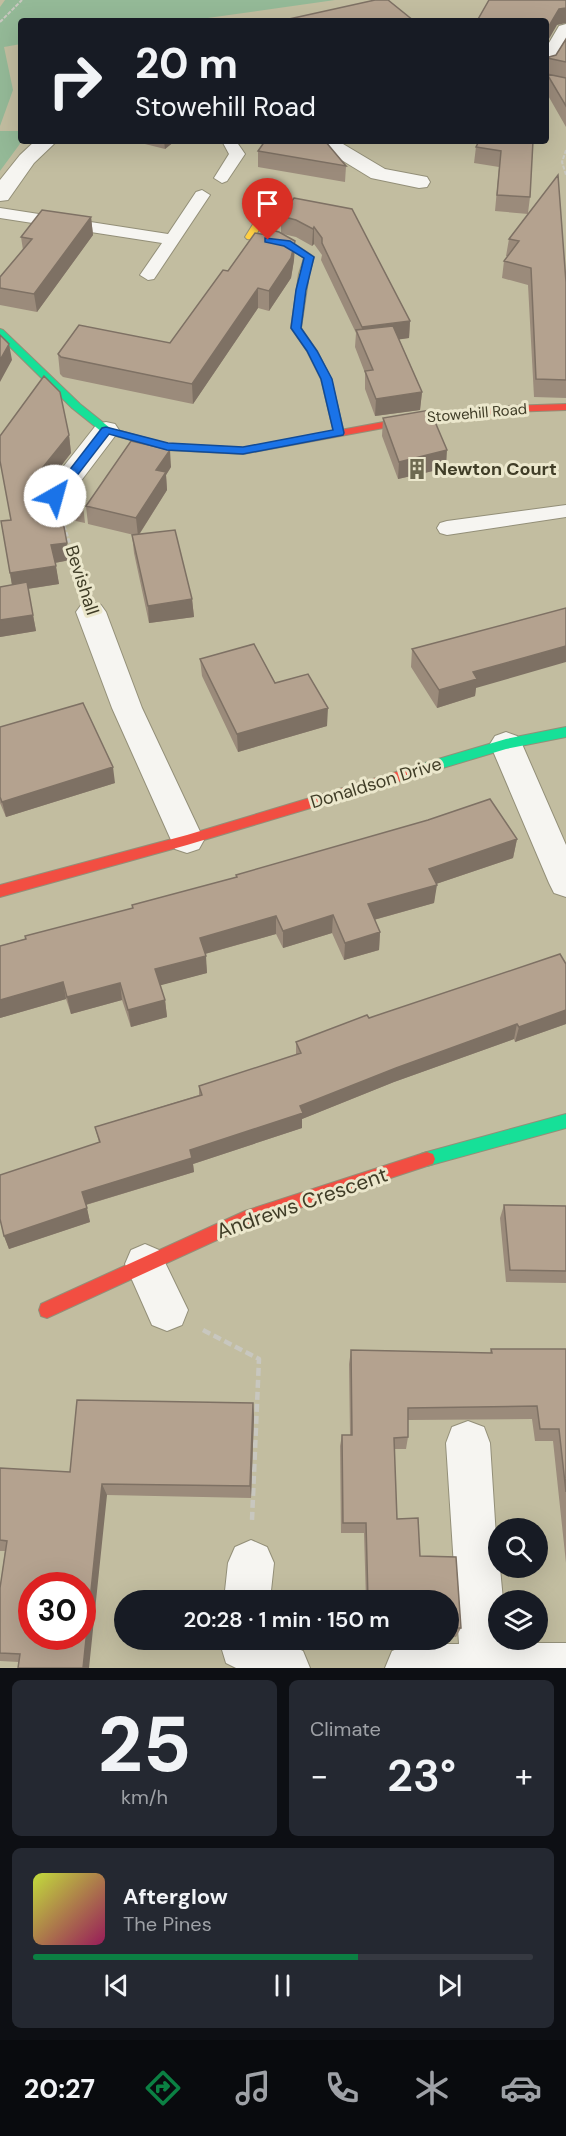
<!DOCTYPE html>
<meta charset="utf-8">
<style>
:root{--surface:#171b24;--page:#242831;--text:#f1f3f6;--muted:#9ea1a6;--line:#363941;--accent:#0b8043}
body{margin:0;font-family:"DM Sans",sans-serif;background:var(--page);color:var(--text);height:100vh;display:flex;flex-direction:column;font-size:22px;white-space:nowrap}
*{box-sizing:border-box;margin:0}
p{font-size:20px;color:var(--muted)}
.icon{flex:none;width:33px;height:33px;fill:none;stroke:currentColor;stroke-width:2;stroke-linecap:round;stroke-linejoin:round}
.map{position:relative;height:1668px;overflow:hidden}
.sheet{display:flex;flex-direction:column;gap:12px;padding:12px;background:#0d0f14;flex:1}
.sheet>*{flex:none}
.guide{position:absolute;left:18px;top:18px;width:531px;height:126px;border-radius:6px;box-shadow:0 6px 24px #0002;background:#171b24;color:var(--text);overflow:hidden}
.buttons{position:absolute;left:488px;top:1518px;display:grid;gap:12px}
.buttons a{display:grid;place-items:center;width:60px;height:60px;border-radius:50%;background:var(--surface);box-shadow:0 6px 24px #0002;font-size:30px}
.speed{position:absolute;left:18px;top:1572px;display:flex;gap:12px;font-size:30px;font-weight:700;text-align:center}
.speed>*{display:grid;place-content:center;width:78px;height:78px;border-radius:50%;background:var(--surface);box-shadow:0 6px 24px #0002;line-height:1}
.speed .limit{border:9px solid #d22;background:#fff;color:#111}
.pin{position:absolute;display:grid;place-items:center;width:51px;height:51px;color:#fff;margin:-62px -26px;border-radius:50% 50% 50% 0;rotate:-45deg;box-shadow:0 0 6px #0007}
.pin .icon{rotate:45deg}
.me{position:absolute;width:66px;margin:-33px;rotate:38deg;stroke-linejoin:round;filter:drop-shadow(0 0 4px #0008)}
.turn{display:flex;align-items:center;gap:21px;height:126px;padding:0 18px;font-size:27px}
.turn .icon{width:78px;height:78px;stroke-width:2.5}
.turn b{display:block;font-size:42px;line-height:51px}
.big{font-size:45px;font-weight:600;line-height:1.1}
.sheet .tile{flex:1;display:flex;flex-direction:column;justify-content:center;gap:9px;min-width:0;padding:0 21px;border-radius:9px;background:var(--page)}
.sheet .dial{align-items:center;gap:0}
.dial b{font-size:78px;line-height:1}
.song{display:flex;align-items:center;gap:18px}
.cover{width:72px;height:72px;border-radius:9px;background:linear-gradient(135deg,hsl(70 70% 55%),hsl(330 70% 35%))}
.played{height:6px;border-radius:3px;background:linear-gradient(90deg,var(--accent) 65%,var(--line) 65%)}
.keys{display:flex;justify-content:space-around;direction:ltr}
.heat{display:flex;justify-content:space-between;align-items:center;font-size:33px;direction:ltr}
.sheet .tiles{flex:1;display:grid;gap:12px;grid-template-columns:1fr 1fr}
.tile:last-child{grid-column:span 2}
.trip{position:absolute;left:114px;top:1590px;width:345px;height:60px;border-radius:30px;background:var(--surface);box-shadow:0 6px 24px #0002;font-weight:600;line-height:60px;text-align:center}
.tabs{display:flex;height:96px;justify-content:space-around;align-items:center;background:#090b0e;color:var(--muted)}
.tabs .icon{width:42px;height:42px}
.tabs .selected{color:var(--accent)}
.tabs b{font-size:27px;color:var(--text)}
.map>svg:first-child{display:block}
.green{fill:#94b997}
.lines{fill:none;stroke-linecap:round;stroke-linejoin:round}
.lane-casing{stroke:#938f78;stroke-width:2}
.street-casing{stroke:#938f78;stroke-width:2}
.fast-casing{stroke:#938f78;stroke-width:2}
.slow-casing{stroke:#938f78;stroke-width:2}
.jam-casing{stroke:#938f78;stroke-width:2}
.path-far2{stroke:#c8c7bf;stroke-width:2;stroke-dasharray:4 1.5;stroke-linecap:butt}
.path-far1{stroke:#c8c7bf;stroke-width:3;stroke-dasharray:4.5 2;stroke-linecap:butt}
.path{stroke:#c8c7bf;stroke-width:4.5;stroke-dasharray:8 4;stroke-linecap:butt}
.lane{fill:#f6f5f1;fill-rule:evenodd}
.street{fill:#f6f5f1;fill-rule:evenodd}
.fast{fill:#16e098;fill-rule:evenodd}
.slow{fill:#ffcf43;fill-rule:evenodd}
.jam{fill:#f24e42;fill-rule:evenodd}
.wall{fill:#9b8b7b}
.shaded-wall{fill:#7e7164}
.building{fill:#b4a28f;stroke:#7e7164;stroke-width:1.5;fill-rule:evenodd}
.route{fill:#1a73e8;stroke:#114b97;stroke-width:1.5}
.labels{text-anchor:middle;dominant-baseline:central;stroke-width:6;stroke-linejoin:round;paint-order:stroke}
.far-street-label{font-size:15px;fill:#403d27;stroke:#ebe7cc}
.poi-label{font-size:18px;font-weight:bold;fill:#403d27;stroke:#ebe7cc;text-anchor:start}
.street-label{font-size:18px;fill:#403d27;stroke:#ebe7cc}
.near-street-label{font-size:21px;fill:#403d27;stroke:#ebe7cc}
</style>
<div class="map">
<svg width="566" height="1668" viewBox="0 0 566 1668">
<rect width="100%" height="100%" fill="#c2bda0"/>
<path class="green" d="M5,0H335L186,21H21V44L4,47L13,90L0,126V7Z
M0,131H21L22,141L0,171Z"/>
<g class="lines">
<defs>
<path id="lane" d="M222,141H236L245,154L227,181L222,183L214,178L229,154Z
M202,190L210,195L154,279L148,280L140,275L162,243L0,218V208L168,234L196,192Z
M566,505V517L447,535L440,533L437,528L440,523L447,521Z"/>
<path id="street" d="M566,24V47L553,69L546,71V48L559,26Z
M35,141H57L34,163L8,200L0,201V180L20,155Z
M314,141H338L385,169L427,177L430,182L427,187L419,188L371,178L317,145Z
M106,422L115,424L119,430L115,436L65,502L55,505L45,502L42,496L45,490L97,424Z
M91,602L101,605L106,612L142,708L204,840L199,849L187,853L175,849L112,708L76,612L81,605Z
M506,732L517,736L522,744L566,845V897L554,893L549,883L490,744L495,736Z
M145,1244L159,1250L188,1310L182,1325L167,1331L152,1325L125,1264L131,1250Z
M468,1421L484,1427L490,1443L498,1568H500L503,1600H498V1640H506V1643H566V1668H385L392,1651L409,1644H459L446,1443L452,1427Z
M251,1540L267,1547L274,1563L270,1600H224L228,1563L235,1547Z
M219,1640H280L303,1651L310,1668H236L226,1663Z"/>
<path id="fast" d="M0,329L3,330L80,404L110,428L167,444L225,447L230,450L225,453L167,450L102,432L72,408L0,337Z
M566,727V737L506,749L406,779L399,774L401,770L506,739Z
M566,1114V1128L427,1166L421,1164L419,1159L421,1154L427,1152Z"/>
<path id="slow" d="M260,213L267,215L256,235L290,241L314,257L309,274L301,328L317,351L331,379L344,433L343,435H335L334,433L321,379L307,351L291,328L299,274L304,258L284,245L247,239L245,237Z"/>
<path id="jam" d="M566,404V410L508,412L416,422L243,454L225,453L220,450L225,447L243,448L416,416L508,406Z
M406,769L413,774L411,778L187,845L0,897V885L187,835Z
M427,1152L433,1154L435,1159L433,1164L254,1223L47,1318L41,1316L39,1310L41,1304L245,1211Z"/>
</defs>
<use href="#lane" class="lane-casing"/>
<use href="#street" class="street-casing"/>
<use href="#fast" class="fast-casing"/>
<use href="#slow" class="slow-casing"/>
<use href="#jam" class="jam-casing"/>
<path class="path-far2" d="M0,22L22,0
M566,150L562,162L566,175"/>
<path class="path-far1" d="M64,526L82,582"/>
<path class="path" d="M203,1330L259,1359L252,1520"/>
<use href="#lane" class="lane"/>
<use href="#street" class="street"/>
<use href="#fast" class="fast"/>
<use href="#slow" class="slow"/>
<use href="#jam" class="jam"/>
</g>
<path class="wall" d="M566,39V127L546,92L547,75H546V55L549,57L556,55Z
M133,141H175L165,149Z
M533,141L530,197L528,213L566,282V398L534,397L528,285L502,278L504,261L508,256H506L509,239L528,214L495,211L499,167L474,163L476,147Z
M258,151L346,166L345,182L258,167Z
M294,198L410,321L409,338L399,339L422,392L420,410L375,416L365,389V373L355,347L356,333L321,260L322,255L314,244L312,246L296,237L283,234L295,241L294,260L291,278L269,311L258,308L193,404L63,377L60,374L58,354L170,343L228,271L267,235L281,233V216Z
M91,217L93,235L37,312L0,305V277L23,250L21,237Z
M383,418L446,468L398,479L382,436Z
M69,435L71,453L44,487L83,505L85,523L62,518L70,560L55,563L59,584L28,589L36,631L0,637V587L12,585L1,521L11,520Z
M171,467L166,475L167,490L139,535L192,599L194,617L149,623L134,553L132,535H134L88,524L86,506Z
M412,649L476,688L475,696L437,708L411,667Z
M200,659L275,683L327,726L238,752L202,676Z
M0,727L115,783L6,817L0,803Z
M517,839L513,858L436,884L434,903L374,920L380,932L379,950L344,960L332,933L283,948L276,934L205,954L207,973L160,985L165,1000L167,1017L131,1027L122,1000L71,1014L66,999L0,1018V946L132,908V905L236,878V875Z
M566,964V1024L515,1042L514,1039L394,1082L302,1119V1128L193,1164L194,1172L86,1205L90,1222L9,1249L4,1236L99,1142L95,1127L199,1095V1086L296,1055V1042L369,1018Z
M504,1205L566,1206V1283L506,1282L500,1218Z
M491,1349H566V1563L553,1441H535L532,1419L408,1420V1437L406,1449H394L397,1519L418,1518L420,1556L456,1557L461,1628L456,1637L448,1636V1600H366L364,1533H341L340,1446L342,1435H350L349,1364L351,1350L490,1353Z
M253,1403L254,1416L251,1498L107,1495L19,1662L0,1661V1588L5,1551H0V1468L70,1472Z"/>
<path class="shaded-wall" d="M566,8V23L557,25L546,44V31L559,9Z
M164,141H175L165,149Z
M91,217L93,235L37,312L34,294Z
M314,227V244L312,246L313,229Z
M295,241L294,260L291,278L269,311V291Z
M258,288V308L193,404L192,384Z
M410,321L409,338L362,345V327Z
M9,344L12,360L0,382V360Z
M422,392L420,410L375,416L376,399Z
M69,435L71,453L43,489L37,479L40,471Z
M170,450L171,467L166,475L167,490L138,536L136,518L156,470Z
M447,450L446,468L398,479L399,462Z
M67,543L70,560L54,563L51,545Z
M56,566L59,584L13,591L10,573Z
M192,599L194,617L149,623L148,606Z
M33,615L36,631L0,637V620Z
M566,646V662L476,688L475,696L437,708L439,690L473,672Z
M328,708L327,726L238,752L237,734Z
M113,767L115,783L6,817L2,802Z
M517,839L513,858L427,887L429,869Z
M437,885L434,903L366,922L368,904Z
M333,915L332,933L283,948V931Z
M276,916V934L201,955L200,938Z
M380,932L379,950L344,960L345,943Z
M206,956L207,973L158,986L155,969Z
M63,982L66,999L0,1018V1000Z
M120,983L122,1000L71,1014L67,997Z
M165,1000L167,1017L131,1027L128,1010Z
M566,1010V1024L515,1042L519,1027Z
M517,1024L514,1039L394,1082L302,1119V1128L193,1164L194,1172L85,1205L82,1192L190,1150L396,1068Z
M87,1208L90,1222L9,1249L4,1236Z
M253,1403L254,1416L251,1498L250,1486Z
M102,1484L107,1495L89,1668H83Z"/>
<path class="building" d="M375,0H388L414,21H280Z
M489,0H566V8L559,9L546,31V50V21H477Z
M566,39V62L547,58L546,72V55L549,57L556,55Z
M547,74L566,78V106Z
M265,141H325L346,166L258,151Z
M479,141H533L530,197L497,195L501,151L476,147Z
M558,175L566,282V380L536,379L531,268L504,261L519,241L509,239Z
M294,198L352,209L410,321L362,327L322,243V238L314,227L313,229L296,220L281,216Z
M42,210L91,217L34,294L0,288V277L32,239L21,237Z
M271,230L279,232L295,241L291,258L269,291L258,288L192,384L61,357L58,354L79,325L170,343L223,270L228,271L255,233L267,235Z
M393,326L422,392L376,399L365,371L373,370L356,330Z
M0,335L9,344L0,360Z
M44,376L60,392L69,435L40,471L37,479L41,486L53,489L64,486L76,470L83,505L59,500L67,543L51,545L56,566L10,573L1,521L11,520L0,461V436Z
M430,410L447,450L399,462L383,418Z
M131,441L170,450L156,470L166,472L136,518L86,506Z
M175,530L192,599L148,606L132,535Z
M27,582L33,615L0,620V587Z
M566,608V646L473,672L477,679L439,690L412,649Z
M254,644L275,683L308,674L328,708L237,734L200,659Z
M83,703L113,767L2,802L0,797V727Z
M490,799L517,839L429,869L437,885L368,904L380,932L345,943L333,915L283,931L276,916L200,938L206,956L155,969L165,1000L128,1010L120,983L67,997L63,982L0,1000V946L26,939L25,936L133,908L132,905L237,877L236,875L428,820Z
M560,954L566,964V1010L519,1027L517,1024L396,1068L300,1106L303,1113L190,1150L192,1158L82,1192L87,1208L4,1236L0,1219V1175L100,1142L95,1127L202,1095L199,1086L301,1053L296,1042L367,1015L369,1018Z
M504,1205L566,1206V1271L510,1270Z
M491,1349H566V1492L559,1429H540L537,1406L408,1408V1437L394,1438L397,1519L418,1518L420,1556L456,1557L461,1628H448V1600H368L366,1523H343L342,1435H352L351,1350L492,1353Z
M77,1400L253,1403L250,1486L102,1484L83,1668H18L20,1654L0,1653V1588L7,1541L0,1540V1468L70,1472ZM32,1586H82V1636H32Z"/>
<path class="route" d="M265,238L290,241L314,257L306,290L301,328L317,351L332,379L344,433L343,435L243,454L167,450L109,434L59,499H51V494L102,428L106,427L168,443L243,447L333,430L321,379L307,351L291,328L296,290L304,258L284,246L265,242Z"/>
<defs>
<symbol id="building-bare" viewBox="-9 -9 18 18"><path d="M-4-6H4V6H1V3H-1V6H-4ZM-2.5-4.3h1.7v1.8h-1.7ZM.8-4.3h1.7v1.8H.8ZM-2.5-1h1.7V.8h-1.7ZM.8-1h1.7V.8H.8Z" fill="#6e6a51" stroke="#ebe7cc" stroke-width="2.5" paint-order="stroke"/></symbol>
</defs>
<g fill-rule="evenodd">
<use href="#building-bare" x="402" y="454" width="30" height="30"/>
</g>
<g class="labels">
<g class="far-street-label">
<text transform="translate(477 413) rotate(-5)">Stowehill Road</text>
</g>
<g class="poi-label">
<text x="434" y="469">Newton Court</text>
</g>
<g class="street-label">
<text transform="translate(82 580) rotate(72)">Bevishall</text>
<text transform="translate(376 783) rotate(-17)">Donaldson Drive</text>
</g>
<g class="near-street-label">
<text transform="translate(302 1203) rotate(-19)">Andrews Crescent</text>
</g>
</g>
</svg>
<div class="buttons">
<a><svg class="icon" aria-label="search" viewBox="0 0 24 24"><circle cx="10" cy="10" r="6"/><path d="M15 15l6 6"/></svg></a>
<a><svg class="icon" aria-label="layers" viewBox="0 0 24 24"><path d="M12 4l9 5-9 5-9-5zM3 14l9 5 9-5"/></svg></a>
</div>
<div class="speed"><div class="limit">30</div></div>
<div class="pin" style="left:268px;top:240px;background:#d93025"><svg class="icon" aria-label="arrive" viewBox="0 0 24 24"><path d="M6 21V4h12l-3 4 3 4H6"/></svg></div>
<svg class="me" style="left:55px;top:496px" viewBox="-20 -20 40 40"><circle r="19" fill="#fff"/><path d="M0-13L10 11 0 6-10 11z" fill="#1a73e8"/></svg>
<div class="trip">20:28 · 1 min · 150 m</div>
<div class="guide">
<div class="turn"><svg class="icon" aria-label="right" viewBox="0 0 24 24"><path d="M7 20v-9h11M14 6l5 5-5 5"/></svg><div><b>20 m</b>Stowehill Road</div></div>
</div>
</div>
<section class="sheet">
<div class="tiles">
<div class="tile dial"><b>25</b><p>km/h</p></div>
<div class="tile"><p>Climate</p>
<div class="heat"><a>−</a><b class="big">23°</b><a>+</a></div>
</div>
<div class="tile">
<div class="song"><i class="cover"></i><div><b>Afterglow</b><p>The Pines</p></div></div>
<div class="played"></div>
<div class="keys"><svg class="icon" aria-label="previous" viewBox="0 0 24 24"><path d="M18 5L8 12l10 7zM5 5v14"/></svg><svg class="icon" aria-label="pause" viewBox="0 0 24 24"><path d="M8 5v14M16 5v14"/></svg><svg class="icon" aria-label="next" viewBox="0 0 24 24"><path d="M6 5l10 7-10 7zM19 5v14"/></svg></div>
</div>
</div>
</section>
<nav class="tabs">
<b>20:27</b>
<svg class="icon selected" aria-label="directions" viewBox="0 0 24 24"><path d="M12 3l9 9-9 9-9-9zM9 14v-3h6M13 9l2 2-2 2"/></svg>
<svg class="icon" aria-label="music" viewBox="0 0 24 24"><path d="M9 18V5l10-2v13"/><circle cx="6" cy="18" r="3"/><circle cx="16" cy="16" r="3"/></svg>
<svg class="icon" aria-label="phone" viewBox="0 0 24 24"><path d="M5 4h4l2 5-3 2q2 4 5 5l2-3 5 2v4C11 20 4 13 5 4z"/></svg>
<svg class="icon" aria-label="climate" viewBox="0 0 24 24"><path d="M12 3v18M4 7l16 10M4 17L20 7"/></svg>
<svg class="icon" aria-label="car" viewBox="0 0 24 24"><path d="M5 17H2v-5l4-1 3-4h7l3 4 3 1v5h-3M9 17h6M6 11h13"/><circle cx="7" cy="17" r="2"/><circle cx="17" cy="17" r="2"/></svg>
</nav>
